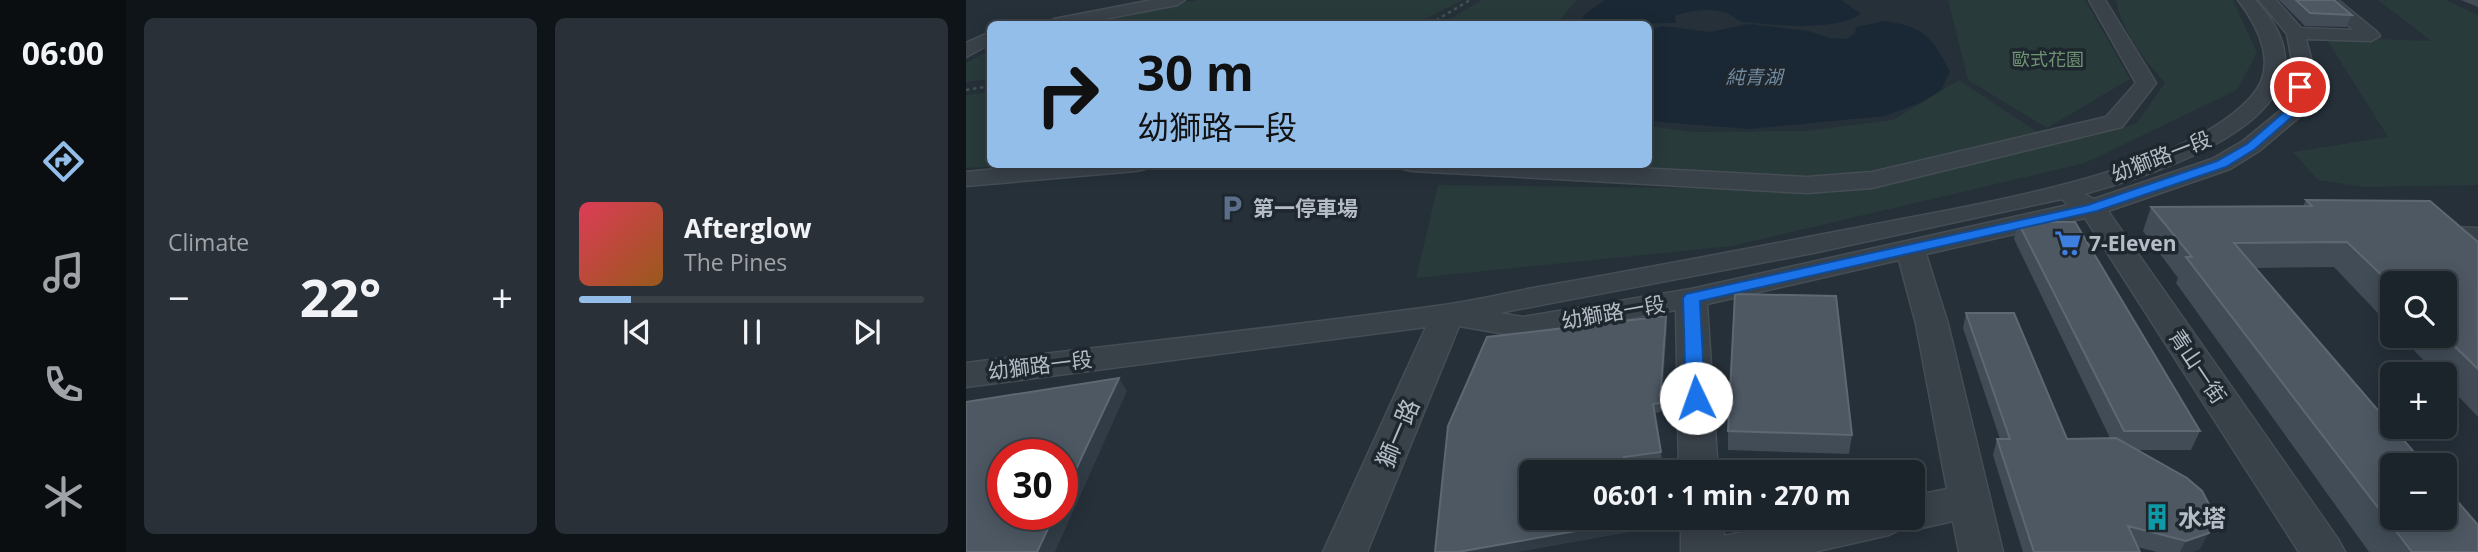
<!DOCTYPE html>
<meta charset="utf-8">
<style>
:root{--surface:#1c242b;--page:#293037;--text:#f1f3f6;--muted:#a0a4a9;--line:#3a4147;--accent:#94beea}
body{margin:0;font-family:"Open Sans","Noto Sans TC",sans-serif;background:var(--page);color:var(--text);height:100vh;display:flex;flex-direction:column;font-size:26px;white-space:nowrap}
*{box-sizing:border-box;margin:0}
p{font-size:23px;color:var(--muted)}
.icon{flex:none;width:38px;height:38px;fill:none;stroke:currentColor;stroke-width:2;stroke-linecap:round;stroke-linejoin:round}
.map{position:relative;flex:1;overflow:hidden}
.sheet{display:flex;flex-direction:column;gap:18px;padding:18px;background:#0f1418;width:840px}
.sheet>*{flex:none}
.hud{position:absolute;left:21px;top:21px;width:665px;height:147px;border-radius:10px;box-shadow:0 4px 18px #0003,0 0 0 2px var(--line);background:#94beea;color:#111;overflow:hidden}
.fabs{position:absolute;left:1414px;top:271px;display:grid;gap:14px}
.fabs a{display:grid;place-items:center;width:77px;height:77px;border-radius:10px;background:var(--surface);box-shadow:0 4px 18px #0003,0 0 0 2px var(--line);font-size:35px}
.speed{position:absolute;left:21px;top:439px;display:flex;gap:14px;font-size:35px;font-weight:700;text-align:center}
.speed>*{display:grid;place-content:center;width:91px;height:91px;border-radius:50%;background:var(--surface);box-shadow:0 4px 18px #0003,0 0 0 2px var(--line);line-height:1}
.speed .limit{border:10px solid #d22;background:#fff;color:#111}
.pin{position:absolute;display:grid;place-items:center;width:60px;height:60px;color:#fff;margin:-30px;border:4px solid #fff;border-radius:50%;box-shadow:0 2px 7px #0007}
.me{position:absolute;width:77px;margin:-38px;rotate:357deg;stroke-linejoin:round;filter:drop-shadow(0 0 5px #0008)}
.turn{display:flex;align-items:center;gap:24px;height:147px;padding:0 35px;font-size:32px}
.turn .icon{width:91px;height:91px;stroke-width:2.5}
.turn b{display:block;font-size:49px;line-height:60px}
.big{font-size:52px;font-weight:700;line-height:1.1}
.sheet .card{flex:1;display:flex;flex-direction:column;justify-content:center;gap:10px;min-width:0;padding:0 24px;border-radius:10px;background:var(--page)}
.song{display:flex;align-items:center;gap:21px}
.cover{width:84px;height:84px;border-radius:10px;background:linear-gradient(135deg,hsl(350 70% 55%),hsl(30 70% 35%))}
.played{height:7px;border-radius:4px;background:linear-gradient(90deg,var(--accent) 15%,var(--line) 15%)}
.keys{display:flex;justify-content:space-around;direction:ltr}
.heat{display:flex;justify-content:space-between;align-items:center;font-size:38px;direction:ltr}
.sheet .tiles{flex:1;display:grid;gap:18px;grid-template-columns:repeat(2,1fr)}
.trip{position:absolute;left:553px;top:460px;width:406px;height:70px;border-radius:10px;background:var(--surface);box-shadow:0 4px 18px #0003,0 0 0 2px var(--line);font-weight:700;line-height:70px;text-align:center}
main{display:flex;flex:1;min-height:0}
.tab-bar{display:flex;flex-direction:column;width:126px;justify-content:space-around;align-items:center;background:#0b0e11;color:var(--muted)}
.tab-bar .icon{width:49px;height:49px}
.tab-bar .current{color:var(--accent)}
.tab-bar b{font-size:32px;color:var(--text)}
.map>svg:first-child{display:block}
.green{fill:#283a3a}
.water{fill:#1a2835}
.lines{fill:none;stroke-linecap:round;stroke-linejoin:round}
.minor-casing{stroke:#454d55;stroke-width:3}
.path{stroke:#405252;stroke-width:2.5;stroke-dasharray:3.5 3.5;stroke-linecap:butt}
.minor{fill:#394149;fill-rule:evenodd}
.wall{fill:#414c57}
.shaded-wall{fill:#313c46}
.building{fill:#4d5863;stroke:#5e6872;stroke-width:2}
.route{fill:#1a73e8;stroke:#114b97;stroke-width:2}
.labels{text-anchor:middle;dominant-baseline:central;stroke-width:7;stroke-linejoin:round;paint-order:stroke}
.far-park-label{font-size:18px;fill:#6f9373;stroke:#1e262e}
.far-water-label{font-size:19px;font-style:italic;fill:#728a9f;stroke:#1e262e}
.street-label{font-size:21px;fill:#b5bcc5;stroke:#1e262e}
.poi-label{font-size:21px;font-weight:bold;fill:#b5bcc5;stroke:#1e262e;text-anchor:start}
.near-street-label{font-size:24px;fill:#b5bcc5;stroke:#1e262e}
.near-poi-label{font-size:24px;font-weight:bold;fill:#b5bcc5;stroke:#1e262e;text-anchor:start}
</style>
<main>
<nav class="tab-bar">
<b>06:00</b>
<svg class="icon current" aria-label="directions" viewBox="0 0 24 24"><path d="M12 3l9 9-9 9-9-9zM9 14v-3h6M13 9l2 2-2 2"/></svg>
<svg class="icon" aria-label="music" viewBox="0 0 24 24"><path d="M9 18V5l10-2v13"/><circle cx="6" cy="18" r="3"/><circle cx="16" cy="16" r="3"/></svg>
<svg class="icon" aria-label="phone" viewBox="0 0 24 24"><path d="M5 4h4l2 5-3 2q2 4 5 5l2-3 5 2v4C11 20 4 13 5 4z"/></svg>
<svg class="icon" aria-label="climate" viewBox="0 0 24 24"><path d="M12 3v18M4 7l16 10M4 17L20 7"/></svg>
</nav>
<section class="sheet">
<div class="tiles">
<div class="card"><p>Climate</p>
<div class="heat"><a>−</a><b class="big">22°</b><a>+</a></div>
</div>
<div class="card">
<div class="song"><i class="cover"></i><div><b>Afterglow</b><p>The Pines</p></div></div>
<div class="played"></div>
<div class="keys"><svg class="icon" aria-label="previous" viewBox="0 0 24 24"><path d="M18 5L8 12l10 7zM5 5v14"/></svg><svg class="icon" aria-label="pause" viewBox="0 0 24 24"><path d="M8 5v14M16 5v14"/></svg><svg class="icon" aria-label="next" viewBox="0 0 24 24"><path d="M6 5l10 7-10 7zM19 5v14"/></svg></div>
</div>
</div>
</section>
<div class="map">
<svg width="1512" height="552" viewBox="0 0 1512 552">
<rect width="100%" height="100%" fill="#263039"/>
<path class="green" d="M231,0H497L449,24H109Z
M516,0H611L590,24H475Z
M982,0H1119L1164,79L1081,128L1002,80Z
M1150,0H1267L1291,53L1271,90L1119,163L766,246L450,278L472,185L896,190L1170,124L1199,83C1178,58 1156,33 1150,0Z
M1412,0H1480L1512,15V185L1399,187L1352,180L1327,152L1422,137L1359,37L1465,41Z
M24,50V79L0,82V63Z
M993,80L1073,133L885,175H741L585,165L682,164L683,126L726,132L841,131L927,120Z
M24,92V164L57,165L0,168V95Z"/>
<path class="water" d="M639,0H875L895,14C868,32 809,25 778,22C771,21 769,17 763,14C748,7 724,10 709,16L710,23L617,24L614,21L620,13Z
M919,21C959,27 965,37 984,71L975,90L956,102L919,116L783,129L683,121V29L698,26L744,32L783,24L843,31L863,38L880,39L889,34L890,27Z"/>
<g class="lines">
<defs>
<path id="minor" d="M186,0H219L211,5L112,24H79L88,19Z
M1123,0H1139L1190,83L1156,127L906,188L841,193L446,171L437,169L434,164H594L841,177L906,172L1140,117L1170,83Z
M1272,0H1289C1394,110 1195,173 1118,194L1128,199L1246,159L1277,141L1320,106L1327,66L1321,34L1293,0H1310L1335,28L1387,30L1354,0H1372L1411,32L1414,36L1405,41L1340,39L1347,66L1341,108L1338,113L1293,151L1264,169L1142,211L1372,539L1379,552H1333L1119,218L960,254L982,324L1037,552H993L987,521L947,530L939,527L923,535L848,552H715V518H757L758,536L840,518H947V496L981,489L950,324L933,260L741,304L752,472H713L710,310L557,337L493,326L401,552H357L460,327L0,387V363C159,344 319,327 478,305C513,300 548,291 584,285C688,267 791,247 895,227C998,206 1215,175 1285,97C1313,67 1293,27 1272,0ZM1096,199L1102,205L725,289L557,317L533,313L847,253Z
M24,32V44L0,57V43Z
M81,164H182L179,169L170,171L0,186V172Z
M1478,227L1512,228V244H1507L1512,249V272L1502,269L1468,241L1464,235L1468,229Z"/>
</defs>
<use href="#minor" class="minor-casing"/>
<path class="path" d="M464,24L504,0
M0,90L24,86"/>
<use href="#minor" class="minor"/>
</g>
<path class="wall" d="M1313,0H1368L1386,15L1380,27L1339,26Z
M1495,0H1512V7Z
M1340,200L1512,242V417L1479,382V374H1471L1434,336H1479L1426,284V328L1368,267L1289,268L1512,552H1403L1210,283L1212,278L1177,231L1185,207L1337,206Z
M1052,222L1234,431L1225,450H1172L1234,549L1226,552H1191L1171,547L1174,552H1057L1027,455L1031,439H1034L997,328L1000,313L1101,439L1144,438L1048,239Z
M700,316L701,325L695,412L688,413L695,452L696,461L659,467L668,531L549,552H469Z
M762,431L886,435L883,454L762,450Z"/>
<path class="shaded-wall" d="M700,316L701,325L695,412L694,403Z
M153,378L161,391L89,552H71L89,514H96V499Z
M667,521L668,531L549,552H492Z
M1243,533L1234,549L1226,552H1214L1220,541Z"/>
<path class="building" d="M1330,0H1368L1386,15L1344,13Z
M1340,200L1464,201L1512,242V369L1478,336L1479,284H1426V285L1381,242L1268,243L1460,466H1426V518H1479V487L1512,525V552H1446L1220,257H1226L1185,207L1346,206Z
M1052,222H1109L1234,431H1158Z
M769,294L870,296L886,435L762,431Z
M1000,313H1048L1101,439L1150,438L1221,478L1236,491L1246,510L1243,533L1220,541L1162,526L1174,552H1068L1031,439H1044Z
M700,316L694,403L687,404L695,452L658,457L660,472H565V518H667V521L492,552H469L482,426L521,337Z
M153,378L96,499V455H37V514H89L71,552H0V402Z"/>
<path class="route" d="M1330,84L1339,87L1334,110L1289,149L1260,167L1131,211L734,301L739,398L737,403H723L720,398L717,298L720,294L1122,205L1251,161L1281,144L1324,107Z"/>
<defs>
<symbol id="parking-bare" viewBox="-9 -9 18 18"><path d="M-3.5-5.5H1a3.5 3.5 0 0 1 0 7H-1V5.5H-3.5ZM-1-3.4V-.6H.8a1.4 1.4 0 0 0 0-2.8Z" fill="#5c6f8a" stroke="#1e262e" stroke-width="2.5" paint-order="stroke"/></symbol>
<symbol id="supermarket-bare" viewBox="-9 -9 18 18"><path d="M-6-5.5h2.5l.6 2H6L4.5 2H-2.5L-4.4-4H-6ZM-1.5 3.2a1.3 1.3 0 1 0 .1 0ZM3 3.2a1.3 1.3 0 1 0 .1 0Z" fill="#3f7fe0" stroke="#1e262e" stroke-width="2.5" paint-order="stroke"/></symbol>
<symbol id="building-bare" viewBox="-9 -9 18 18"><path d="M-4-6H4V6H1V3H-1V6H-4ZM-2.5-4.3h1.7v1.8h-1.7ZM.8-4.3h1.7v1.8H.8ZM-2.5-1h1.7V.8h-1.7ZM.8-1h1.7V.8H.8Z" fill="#0f9aa8" stroke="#1e262e" stroke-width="2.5" paint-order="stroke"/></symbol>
</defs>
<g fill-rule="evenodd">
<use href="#parking-bare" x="247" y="189" width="38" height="38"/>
<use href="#supermarket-bare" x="1083" y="224" width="38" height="38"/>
<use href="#building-bare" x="1172" y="498" width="38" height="38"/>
</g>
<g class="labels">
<g class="far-park-label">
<text x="1082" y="59">歐式花園</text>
</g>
<g class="far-water-label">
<text x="788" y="77">純青湖</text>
</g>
<g class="street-label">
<text transform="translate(1195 156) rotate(-21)">幼獅路一段</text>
<text transform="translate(647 312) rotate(-10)">幼獅路一段</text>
<text transform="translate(74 365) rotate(-7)">幼獅路一段</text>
<text transform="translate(1232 366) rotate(56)">青山一街</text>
</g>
<g class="poi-label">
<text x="287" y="208">第一停車場</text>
<text x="1123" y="243">7-Eleven</text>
</g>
<g class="near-street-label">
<text transform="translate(431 433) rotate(-67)">獅一路</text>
</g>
<g class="near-poi-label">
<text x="1212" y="517">水塔</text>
</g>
</g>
</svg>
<div class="fabs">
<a><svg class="icon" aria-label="search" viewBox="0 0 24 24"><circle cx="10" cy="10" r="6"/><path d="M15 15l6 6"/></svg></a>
<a>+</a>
<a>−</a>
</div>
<div class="speed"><div class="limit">30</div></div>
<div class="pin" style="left:1334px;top:87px;background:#d93025"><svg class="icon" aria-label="arrive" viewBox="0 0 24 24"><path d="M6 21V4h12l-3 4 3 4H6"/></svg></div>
<svg class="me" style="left:730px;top:398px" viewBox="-20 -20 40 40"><circle r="19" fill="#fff"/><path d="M0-13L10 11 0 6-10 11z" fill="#1a73e8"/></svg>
<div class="trip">06:01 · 1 min · 270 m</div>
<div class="hud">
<div class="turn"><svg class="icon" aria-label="right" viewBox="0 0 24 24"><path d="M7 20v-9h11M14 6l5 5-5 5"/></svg><div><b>30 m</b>幼獅路一段</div></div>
</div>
</div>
</main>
